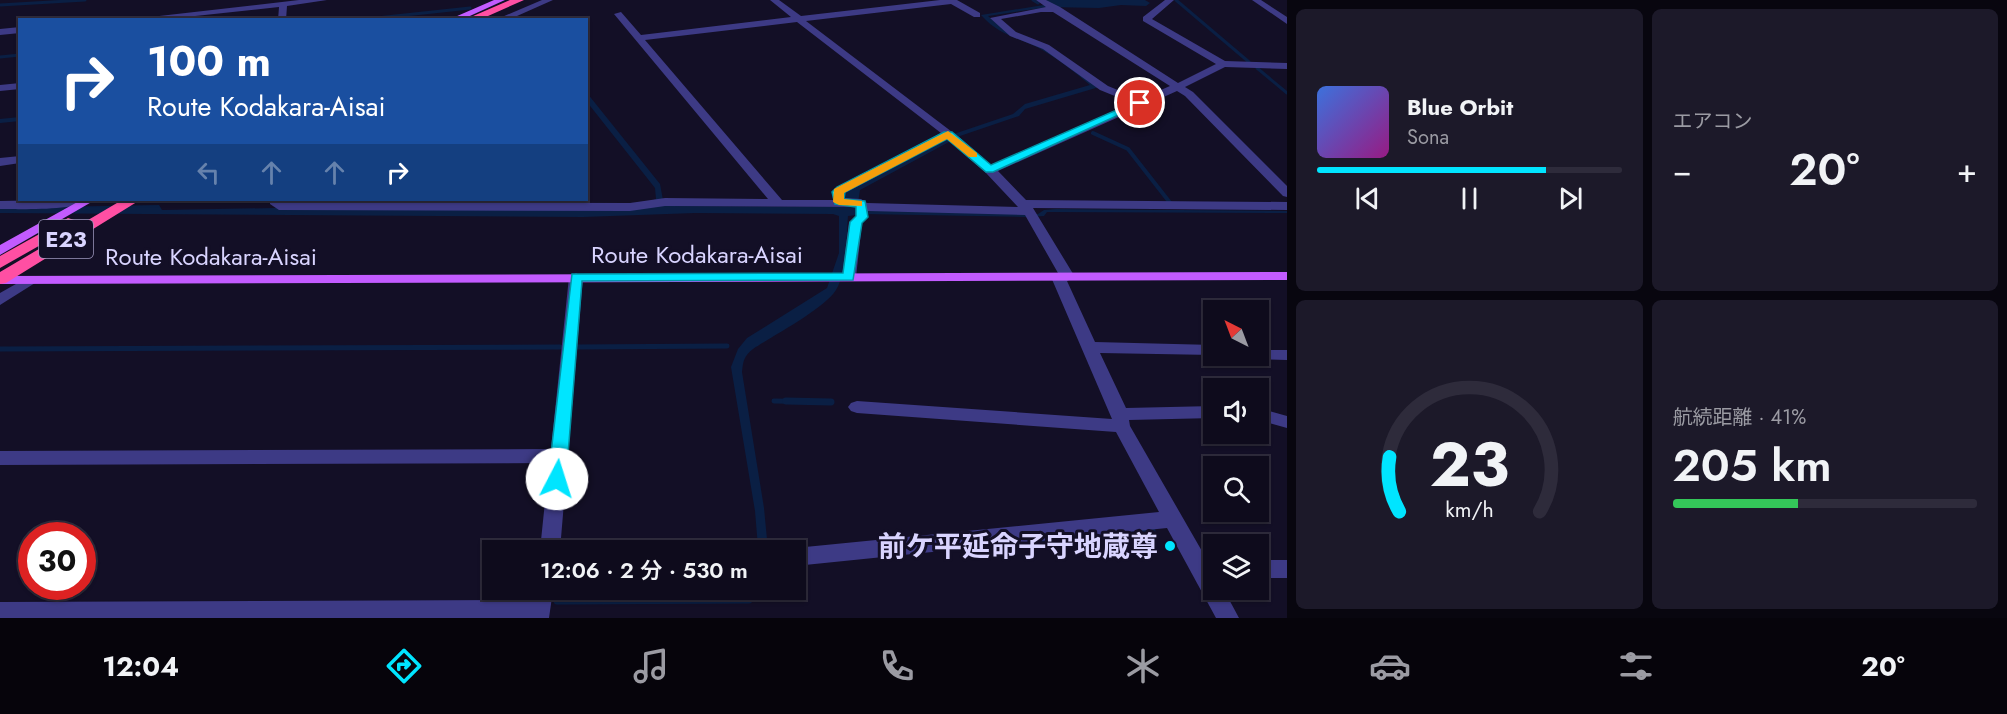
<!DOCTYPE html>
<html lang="ja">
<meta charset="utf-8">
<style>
:root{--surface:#0e0b1c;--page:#1c1929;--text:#f1f3f6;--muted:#9b9ba3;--line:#2e2b3b;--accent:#00e5ff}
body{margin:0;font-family:Jost,"Noto Sans JP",sans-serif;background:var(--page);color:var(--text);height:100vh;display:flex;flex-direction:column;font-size:22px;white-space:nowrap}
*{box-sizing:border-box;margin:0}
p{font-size:20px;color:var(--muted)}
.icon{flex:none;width:33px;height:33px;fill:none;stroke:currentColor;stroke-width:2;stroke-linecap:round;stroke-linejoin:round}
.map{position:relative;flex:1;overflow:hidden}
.panel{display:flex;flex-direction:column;gap:9px;padding:9px;background:#08060f;width:720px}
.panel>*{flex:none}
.top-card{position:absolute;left:18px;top:18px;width:570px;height:183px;border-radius:0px;box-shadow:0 2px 4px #0004,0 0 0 2px var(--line);background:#1a4fa0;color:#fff;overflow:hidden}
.needle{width:39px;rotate:318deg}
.tools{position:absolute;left:1203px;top:300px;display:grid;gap:12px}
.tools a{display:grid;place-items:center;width:66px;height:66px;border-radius:0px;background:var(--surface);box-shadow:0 2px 4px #0004,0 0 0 2px var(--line);font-size:30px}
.speed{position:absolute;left:18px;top:522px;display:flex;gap:12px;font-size:30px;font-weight:700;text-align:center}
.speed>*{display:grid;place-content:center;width:78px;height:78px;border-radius:50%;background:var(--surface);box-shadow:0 2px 4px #0004,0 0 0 2px var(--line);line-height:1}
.speed .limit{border:9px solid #d22;background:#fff;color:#111}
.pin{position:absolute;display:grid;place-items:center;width:51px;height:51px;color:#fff;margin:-26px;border:3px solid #fff;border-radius:50%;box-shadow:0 2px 6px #0007}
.me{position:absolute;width:66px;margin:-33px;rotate:5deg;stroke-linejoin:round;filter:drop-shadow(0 0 4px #0008)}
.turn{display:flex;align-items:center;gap:21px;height:126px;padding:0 30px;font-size:27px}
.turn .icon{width:78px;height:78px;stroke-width:2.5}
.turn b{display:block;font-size:42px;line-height:51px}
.lanes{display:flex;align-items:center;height:57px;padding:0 30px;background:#0003;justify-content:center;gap:30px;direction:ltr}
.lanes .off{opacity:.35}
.big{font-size:45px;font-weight:600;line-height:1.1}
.panel .widget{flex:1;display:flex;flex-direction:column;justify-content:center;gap:9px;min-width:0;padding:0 21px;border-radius:9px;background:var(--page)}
.panel .dial{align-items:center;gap:0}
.dial svg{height:156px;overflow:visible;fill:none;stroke:var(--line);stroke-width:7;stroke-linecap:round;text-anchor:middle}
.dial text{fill:var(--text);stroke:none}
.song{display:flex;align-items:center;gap:18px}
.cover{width:72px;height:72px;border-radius:9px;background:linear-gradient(135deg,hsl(220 70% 55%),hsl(310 70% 35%))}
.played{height:6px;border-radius:3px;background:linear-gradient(90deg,var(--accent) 75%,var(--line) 75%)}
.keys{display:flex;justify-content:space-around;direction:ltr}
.heat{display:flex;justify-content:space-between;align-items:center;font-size:33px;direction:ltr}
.charge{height:9px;border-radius:4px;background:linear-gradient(90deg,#34c759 41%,var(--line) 0)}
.panel .tiles{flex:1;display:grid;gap:9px;grid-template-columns:repeat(2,1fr)}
.trip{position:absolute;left:482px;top:540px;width:324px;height:60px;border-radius:0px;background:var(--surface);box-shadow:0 2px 4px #0004,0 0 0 2px var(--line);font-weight:600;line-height:60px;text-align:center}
.tab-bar{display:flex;height:96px;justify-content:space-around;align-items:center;background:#06040b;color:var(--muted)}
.tab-bar .icon{width:42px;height:42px}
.tab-bar .current{color:var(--accent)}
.tab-bar b{font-size:27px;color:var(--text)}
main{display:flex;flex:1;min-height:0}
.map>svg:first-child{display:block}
.water{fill:#0a1f44}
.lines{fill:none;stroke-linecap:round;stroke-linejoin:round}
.stream-far3{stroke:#0a1f44;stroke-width:3}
.stream-far2{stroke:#0a1f44;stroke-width:4}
.stream-far1{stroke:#0a1f44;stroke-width:5}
.stream{stroke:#0a1f44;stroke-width:7}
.minor{fill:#3d3a85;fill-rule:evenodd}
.major{fill:#c25bff;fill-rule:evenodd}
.highway{fill:#ff4fa3;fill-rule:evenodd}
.route{fill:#00e5ff;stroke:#0095a6;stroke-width:1.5}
.slow{fill:#f59e0b}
.poi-dot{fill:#00e5ff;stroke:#130f26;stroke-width:2}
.labels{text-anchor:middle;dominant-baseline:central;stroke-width:6;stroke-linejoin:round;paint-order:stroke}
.shield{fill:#130f26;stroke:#9e99be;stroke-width:1.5}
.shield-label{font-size:22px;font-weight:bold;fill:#d9d4ff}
.street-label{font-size:24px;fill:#d9d4ff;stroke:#130f26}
.near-poi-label{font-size:28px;font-weight:bold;fill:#d9d4ff;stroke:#130f26;text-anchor:end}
</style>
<main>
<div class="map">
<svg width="1287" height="618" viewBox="0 0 1287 618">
<rect width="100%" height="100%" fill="#130f26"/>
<path class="water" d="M1046,0H1145L1150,3L1146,6L1121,5L1099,8L1048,7L988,16L1010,35L1043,47L1099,87L1025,109L1019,116L960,136L860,190L857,209L1038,214L1044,210L1056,209L1287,211V213L1047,212L1044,216L1026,217L865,214L848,216C846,238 848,270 836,290C824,309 774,335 753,349C744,356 743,361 742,372L764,508L768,550H758V547L755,511L731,367L738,349L747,338L827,288L839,253V216L833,214L695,213L583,217L0,213V208L159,205L162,210L276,208L628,210L656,199L655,188L587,102V93L660,184L663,200L668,206L837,207L843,205V192L942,138L1013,114L1025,104L1090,85C1075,72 1054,56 1037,47C1014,36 999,35 981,15L1050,4Z"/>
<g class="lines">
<path class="stream-far3" d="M1033,0L1038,3
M1176,0L1249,62
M0,5L85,0
M358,20L470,8
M0,57L20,55
M1257,68L1287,93"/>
<path class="stream-far2" d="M0,121L20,119
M1093,133L1128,149L1171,204"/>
<path class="stream-far1" d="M576,347L727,346
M0,349L560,347
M774,401L831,402"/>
<path class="stream" d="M786,401L831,402
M995,545L1152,531
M557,601L749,600"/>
<path class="minor" d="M299,0H327L287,6L286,20H278L279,7L158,20H124Z
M542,0H553L508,20H495Z
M770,0H779L801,16L940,0H957L980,13V17H974L951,4L806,21L960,138L991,165L1132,103L1100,90L1043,49L1010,36L990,18L1046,7L1036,0H1046L1060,7L1178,83L1216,64L1143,21V17L1165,0H1174L1152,19L1225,61L1287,63V69L1225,67L1185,87L1193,92L1287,186V197L1283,196L1185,96L1177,91L998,171L1026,200L1287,202V210L1033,208L1075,277L1067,281L1095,342L1214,345V355L1100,353L1126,408L1214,406V418L1129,420L1130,426L1214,572V590H1224L1239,618H1216L1167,528L795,566V550H788L795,548L1159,512L1116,432L857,413L851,411L848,407L851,403L857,401L1112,419L1051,277L1058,273L1025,215L868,211V217L862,223L856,277L849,281L842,277L849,222L856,216V207L665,206L630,211L279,210L270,204V200H282V202L630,203L665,198L768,199L614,14L621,12L641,35L791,17ZM1041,12H1053L1170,86L1140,99L1108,86L1049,45L1016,32L1001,19ZM797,22L941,133L837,187L832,192L833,200H782L645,40ZM947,139L986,173L1018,207L867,203L861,199L845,198V193Z
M1252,0H1261L1287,17V24Z
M20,27V33L0,35V29Z
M20,83V89L0,91V85Z
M20,156V163L0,166V158Z
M57,200H89C78,211 18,209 0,209V201Z
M576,273L583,277L560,550H540L549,463L0,465V451L551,449L569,277Z
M30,276L35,277L37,280L35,283L0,305V293Z
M1258,350H1287V360L1252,359L1250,356H1258Z
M1258,408L1287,416V428L1258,420Z
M1258,560H1287V578H1258Z
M532,590H553L549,618H0V602L530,600Z"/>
<path class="major" d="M494,0H505L461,20H448Z
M81,200H95L0,255V245Z
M1287,272V280L0,284V276Z"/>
<path class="highway" d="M510,0H524L479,20H464Z
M122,200H140L6,283L0,284V272Z
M68,218L74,220L76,223L74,226L0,268V256Z"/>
</g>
<path class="route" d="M1137,101L1145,103L993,172H986L947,139L845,192L844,199L865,201L868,217L862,223L853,280L582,281L566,479L563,484L557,486L551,484L548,479L572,274L843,273L850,222L856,216V207L835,204L832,192L837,187L944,132H952L991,165Z"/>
<path class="slow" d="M948,131L977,153V157H969L947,139L844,193V199L862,201V206L839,205L833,202L834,189Z"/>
<circle class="poi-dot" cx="1170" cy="546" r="6"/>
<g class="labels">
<rect class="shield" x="39" y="220" width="54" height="38" rx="4.5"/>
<g class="shield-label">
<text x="66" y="239">E23</text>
</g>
<g class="street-label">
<text x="697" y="254">Route Kodakara-Aisai</text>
<text x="211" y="256">Route Kodakara-Aisai</text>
</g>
<g class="near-poi-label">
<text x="1158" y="546">前ケ平延命子守地蔵尊</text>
</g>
</g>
</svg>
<div class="tools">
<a><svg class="needle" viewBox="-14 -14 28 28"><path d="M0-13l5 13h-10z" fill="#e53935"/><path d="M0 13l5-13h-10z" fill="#9b9ba3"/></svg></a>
<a><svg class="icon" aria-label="sound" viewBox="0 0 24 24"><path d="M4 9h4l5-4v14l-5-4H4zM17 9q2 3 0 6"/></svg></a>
<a><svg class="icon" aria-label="search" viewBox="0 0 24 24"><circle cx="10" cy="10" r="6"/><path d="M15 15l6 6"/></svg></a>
<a><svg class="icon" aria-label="layers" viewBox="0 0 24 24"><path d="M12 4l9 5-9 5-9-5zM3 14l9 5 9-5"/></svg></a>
</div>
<div class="speed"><div class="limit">30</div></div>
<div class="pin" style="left:1140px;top:103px;background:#d93025"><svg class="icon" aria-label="arrive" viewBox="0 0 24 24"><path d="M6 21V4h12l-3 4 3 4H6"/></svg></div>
<svg class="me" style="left:557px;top:479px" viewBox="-20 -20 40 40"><circle r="19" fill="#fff"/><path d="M0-13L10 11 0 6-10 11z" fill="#00e5ff"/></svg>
<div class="trip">12:06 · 2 分 · 530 m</div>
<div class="top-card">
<div class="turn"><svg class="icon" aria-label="right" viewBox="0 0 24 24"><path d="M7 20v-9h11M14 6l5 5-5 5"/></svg><div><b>100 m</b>Route Kodakara-Aisai</div></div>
<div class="lanes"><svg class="icon off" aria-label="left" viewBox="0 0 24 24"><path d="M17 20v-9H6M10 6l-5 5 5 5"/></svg><svg class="icon off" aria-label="ahead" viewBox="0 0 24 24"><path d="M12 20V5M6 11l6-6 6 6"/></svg><svg class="icon off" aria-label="ahead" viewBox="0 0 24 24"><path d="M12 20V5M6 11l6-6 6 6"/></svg><svg class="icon" aria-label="right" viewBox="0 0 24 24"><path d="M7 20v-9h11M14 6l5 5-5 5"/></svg></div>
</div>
</div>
<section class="panel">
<div class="tiles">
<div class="widget">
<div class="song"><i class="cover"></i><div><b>Blue Orbit</b><p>Sona</p></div></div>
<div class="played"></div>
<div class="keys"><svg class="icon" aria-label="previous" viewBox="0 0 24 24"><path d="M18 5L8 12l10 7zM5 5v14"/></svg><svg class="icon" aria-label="pause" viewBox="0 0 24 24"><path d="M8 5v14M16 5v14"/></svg><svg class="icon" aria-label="next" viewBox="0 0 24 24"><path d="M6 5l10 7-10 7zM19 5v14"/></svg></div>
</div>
<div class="widget"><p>エアコン</p>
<div class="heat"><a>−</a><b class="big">20°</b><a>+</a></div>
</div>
<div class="widget dial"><svg viewBox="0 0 100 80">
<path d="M14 69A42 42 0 1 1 86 69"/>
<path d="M14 69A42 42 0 0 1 9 41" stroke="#00e5ff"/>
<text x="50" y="56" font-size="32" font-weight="700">23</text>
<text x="50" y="72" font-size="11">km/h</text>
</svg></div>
<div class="widget"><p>航続距離 · 41%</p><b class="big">205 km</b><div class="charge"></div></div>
</div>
</section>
</main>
<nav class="tab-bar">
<b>12:04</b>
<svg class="icon current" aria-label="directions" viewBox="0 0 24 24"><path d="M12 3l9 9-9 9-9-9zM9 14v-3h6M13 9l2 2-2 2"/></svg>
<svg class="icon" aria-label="music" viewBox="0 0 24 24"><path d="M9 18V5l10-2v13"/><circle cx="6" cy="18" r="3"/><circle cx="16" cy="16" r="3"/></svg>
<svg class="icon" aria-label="phone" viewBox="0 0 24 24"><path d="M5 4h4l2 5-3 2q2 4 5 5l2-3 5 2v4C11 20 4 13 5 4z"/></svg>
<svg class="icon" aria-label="climate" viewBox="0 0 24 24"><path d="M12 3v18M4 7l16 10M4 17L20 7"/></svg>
<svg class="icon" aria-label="car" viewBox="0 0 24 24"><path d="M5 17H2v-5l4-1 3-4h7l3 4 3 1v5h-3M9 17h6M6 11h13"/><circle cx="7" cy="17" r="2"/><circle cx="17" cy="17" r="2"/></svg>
<svg class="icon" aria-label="filters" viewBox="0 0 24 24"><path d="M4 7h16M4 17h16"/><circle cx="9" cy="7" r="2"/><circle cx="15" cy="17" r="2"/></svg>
<b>20°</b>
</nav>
